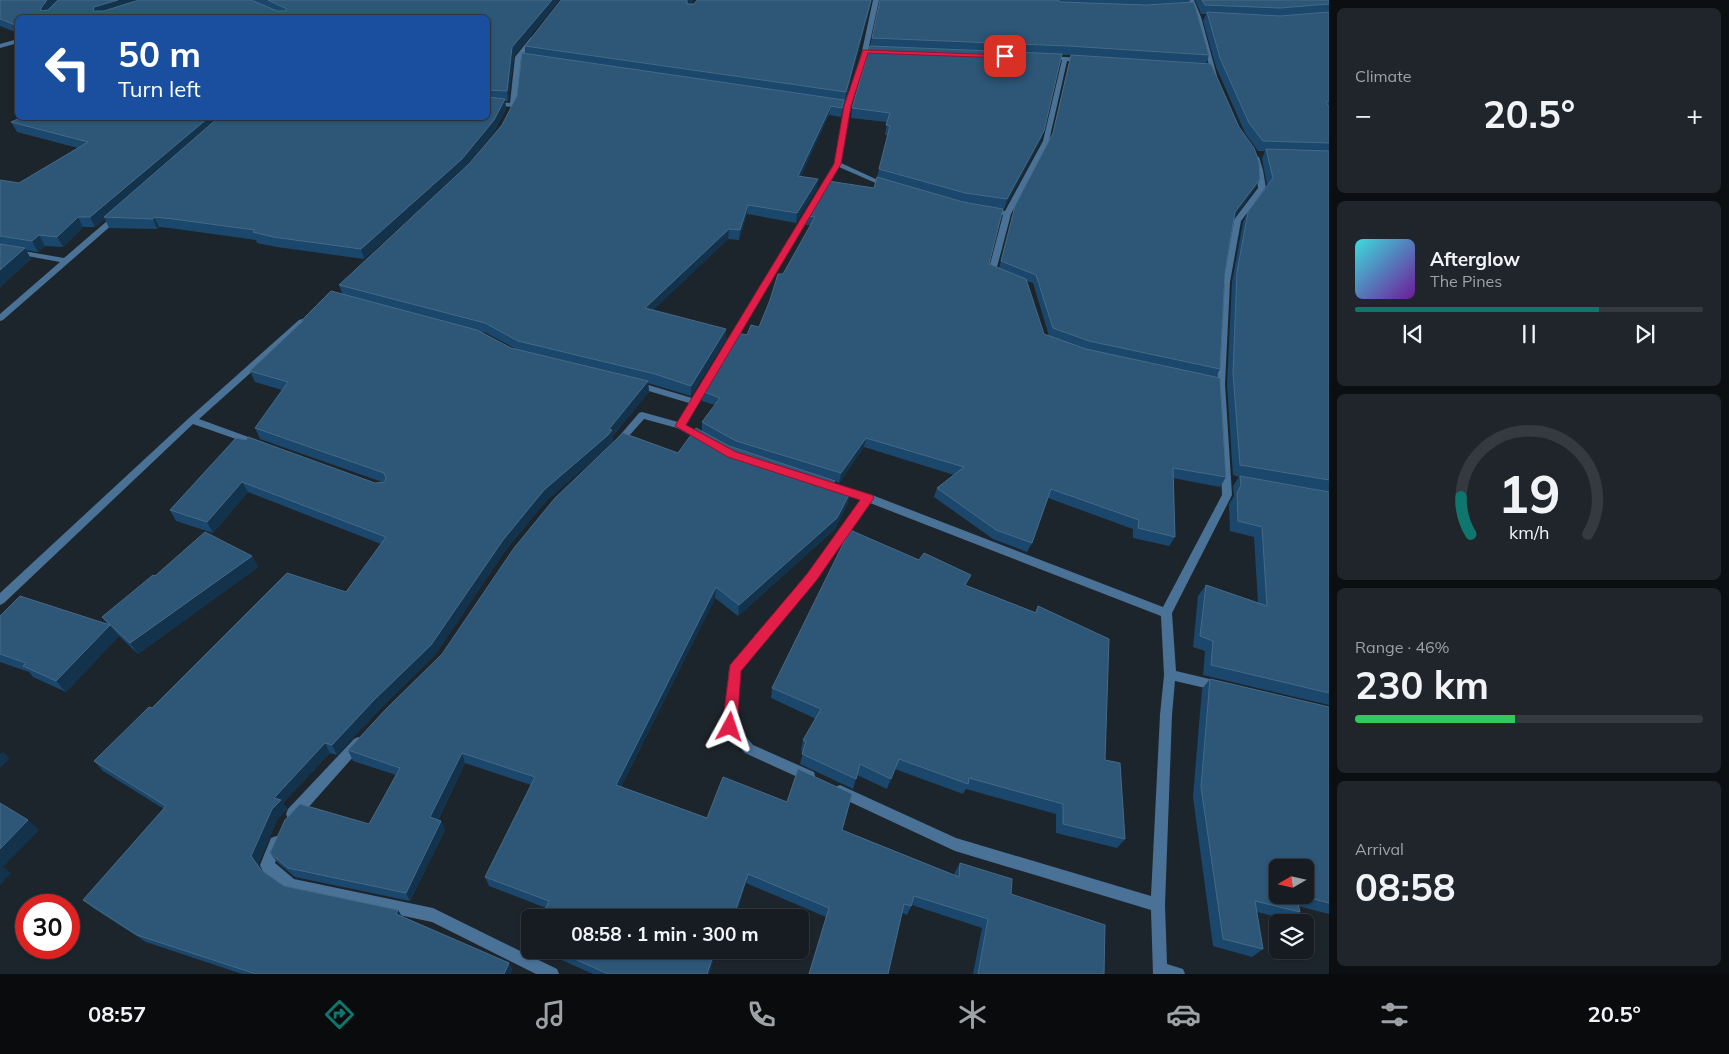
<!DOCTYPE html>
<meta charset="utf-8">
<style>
:root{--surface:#161c21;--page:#1f252a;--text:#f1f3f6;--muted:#9ea1a5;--line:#353a3f;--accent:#0f766e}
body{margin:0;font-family:Mulish,sans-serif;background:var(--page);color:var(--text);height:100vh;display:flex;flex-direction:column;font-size:19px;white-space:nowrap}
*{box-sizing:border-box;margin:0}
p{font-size:16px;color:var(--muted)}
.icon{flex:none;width:28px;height:28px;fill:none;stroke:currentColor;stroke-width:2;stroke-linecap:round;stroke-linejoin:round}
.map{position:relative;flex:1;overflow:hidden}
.drawer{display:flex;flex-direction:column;gap:8px;padding:8px;background:#0c0f12;width:400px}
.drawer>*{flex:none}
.guide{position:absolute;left:15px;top:15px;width:475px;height:105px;border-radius:8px;box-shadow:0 1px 4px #0004,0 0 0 1px var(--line);background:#1a4fa0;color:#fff;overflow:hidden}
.needle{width:32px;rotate:261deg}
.fabs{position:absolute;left:1269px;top:859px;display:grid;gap:10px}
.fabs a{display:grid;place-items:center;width:45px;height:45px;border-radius:8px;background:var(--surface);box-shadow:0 1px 4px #0004,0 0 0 1px var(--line);font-size:25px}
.speed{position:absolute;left:15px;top:894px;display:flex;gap:10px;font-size:25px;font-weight:700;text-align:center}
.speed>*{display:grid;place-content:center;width:65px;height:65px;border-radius:50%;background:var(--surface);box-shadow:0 1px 4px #0004,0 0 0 1px var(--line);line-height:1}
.speed .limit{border:8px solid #d22;background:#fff;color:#111}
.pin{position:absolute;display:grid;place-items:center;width:42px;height:42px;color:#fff;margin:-21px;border-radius:10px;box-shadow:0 2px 8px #0006}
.me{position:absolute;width:55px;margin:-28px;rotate:5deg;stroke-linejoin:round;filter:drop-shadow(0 0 4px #0008)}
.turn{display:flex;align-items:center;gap:18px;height:105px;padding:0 20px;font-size:22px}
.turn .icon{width:65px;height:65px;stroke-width:2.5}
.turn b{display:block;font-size:35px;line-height:42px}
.big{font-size:38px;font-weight:700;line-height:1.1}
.drawer .card{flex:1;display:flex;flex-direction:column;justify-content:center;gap:8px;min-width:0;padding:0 18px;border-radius:8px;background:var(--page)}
.drawer .dial{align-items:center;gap:0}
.dial svg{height:130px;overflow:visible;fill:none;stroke:var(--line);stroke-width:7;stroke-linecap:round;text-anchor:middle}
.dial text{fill:var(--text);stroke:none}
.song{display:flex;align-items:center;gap:15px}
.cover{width:60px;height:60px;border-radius:8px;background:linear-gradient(135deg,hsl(180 70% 55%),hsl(280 70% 35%))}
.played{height:5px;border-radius:2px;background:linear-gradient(90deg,var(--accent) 70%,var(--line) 70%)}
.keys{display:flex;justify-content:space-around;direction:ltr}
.heat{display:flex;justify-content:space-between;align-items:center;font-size:28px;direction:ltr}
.charge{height:8px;border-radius:4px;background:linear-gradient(90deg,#34c759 46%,var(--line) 0)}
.trip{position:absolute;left:521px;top:909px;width:288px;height:50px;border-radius:8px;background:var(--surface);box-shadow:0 1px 4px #0004,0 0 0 1px var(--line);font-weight:700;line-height:50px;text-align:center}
.tab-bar{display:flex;height:80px;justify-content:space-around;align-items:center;background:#090b0d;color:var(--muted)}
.tab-bar .icon{width:35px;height:35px}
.tab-bar .active{color:var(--accent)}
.tab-bar b{font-size:22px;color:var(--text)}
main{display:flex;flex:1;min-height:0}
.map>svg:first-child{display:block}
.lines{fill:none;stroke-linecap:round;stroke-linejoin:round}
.street{fill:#4a7297;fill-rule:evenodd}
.wall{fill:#1a476b;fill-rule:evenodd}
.shaded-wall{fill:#13334d}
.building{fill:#2d5677;stroke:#466a86}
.route{fill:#e11d48;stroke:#92132f}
</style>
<main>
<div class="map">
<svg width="1329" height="974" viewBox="0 0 1329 974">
<rect width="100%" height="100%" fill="#1d252c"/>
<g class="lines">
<path class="street" d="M873,0H879L868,51L851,106L841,163L893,187L887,188L839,167L685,425L707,437L709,439L707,441H701L677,428L644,419L621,445H615L613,443L615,441L639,413L642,412L678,422L689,403L632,386L631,384L635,381L692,398L834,164L845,106L862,51Z
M1188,0H1194L1201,17L1217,76L1212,75L1195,17Z
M531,37L536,38L522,56L538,59L535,61L521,59L516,105L513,107L488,105V101L510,103L515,57Z
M18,39V43L0,48V44Z
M1049,56L1082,58L1085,60L1082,62L1067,61L1049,141L1011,214L996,271L1002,274L998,276L988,272L1003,215L986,211L990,209L1005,211L1043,141L1062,60L1047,59L1046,58Z
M1254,156L1259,157L1263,170L1266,188L1241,221L1230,282L1225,384L1232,495L1172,613L1176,671L1218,681L1222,682L1224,686L1222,690L1218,691L1175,681L1172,715L1165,905L1167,964L1183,969L1185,974H1153L1151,910L955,851L835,795L833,791L835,787L840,785L956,838L1151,896L1160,715L1164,675L1161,616L870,503L815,580L741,671L736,725L753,745L814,772L815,776L814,780L809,782L804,780L745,753L726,731L724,727L729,669L731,665L807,574L861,500L819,487L818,484L819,481L823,480L872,495L1163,607L1222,495L1217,384L1222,282L1233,221L1258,188Z
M114,215L121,217L3,320L0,321V314L60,262L0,251V247L64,258Z
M302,319L305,320V324L199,419L262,442L264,444L262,446H256L193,424L4,603L0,605V593L189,418L299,320Z
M358,737L362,739L364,743L362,747L298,819L293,820L288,819L286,814L288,809L354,739Z
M276,836L281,838L283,843L275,863L294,879L433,908L557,969L559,974H536L432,922L291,892L286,890L262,870L260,865L271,838Z"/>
</g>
<path class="wall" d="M0,0H559L514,56L508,101H505L506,109L495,130L464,169L364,259L277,247L257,243L256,240L177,229L159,227L157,229L109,228L105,219L95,227H83L63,247L45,246L38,252L26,250L31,259L0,287V180L19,183L78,148L17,132L11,122L488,118V18H18V33L0,26Z
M872,0L845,102H844L841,117L829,115L801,176L817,188L796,223L747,214L739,240L728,239L653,310L726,339L691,396L648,383L649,392L612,437L613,441L609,446L546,501L505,551L435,655L379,710L337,755L330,753L283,803L287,809L278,818L258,864L263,872L284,886L398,910L402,917L509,963L512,970L510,974H242L146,942L93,908L83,900L164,809L103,771L94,761L152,708L346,592L381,544L248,492L213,533L176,521L170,510L236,438L375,483L382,482L260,439L255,428L282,390L255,382L250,371L302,322V320L342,293L339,285L469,164L502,125L517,96L525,53V46L691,4ZM480,332L486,333L516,349L511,348Z
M880,0H1190L1189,3L1209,55L1206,64L1256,187L1235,216L1225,273L1220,369L1216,377L1226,477L1220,487L1173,478L1175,537L1169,546L1133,538V529L1048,498L1032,543L1027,552L993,539L934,497L937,488L954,475L864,447L839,483L835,481L833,487L850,493L847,505L835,529L738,616L715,598L621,787L707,818L842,830L954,875L955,872L960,863L1011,894L1104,974H973L982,928L912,905L907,915L902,913L888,974H809L826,917L746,883L735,918H541L546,908L489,886L485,877L531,785L465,763L438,820L441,821L445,830L410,901L295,877L277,862L270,853L369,824L396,775L353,761L348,750L702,431V422L715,405L702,401V391L747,335L759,327L783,274L811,225H806L807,216L874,188L888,135H885L887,122L851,118L852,108L870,46ZM1062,55H1071L1052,136L1013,215L999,268L989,264L1003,209H1004L1041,140ZM1026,281L1033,283L1049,336L1044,334Z
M1195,0H1329V705L1203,675L1205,651L1193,647L1198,596L1206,585L1258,603L1254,537L1230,531L1229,504L1234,496L1233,486L1239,477L1233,475L1227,384L1232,282L1243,222L1248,212L1267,185L1262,159L1265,151H1258L1245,133L1216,67L1203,21L1206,14H1201Z
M252,556L258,567L138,654L116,633L119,636L66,692L33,677L29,672L0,662V616L108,625L102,617L155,576Z
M967,586L1035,612L1038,606L1105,760L1125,839L1117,848L1056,833V814L966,789L963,794L895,769L887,789L857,775L853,789L800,764L803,752L801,750L803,740L816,719L771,698L772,688Z
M1210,679L1329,707V914L1298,906L1300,912L1289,920L1257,912L1263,949L1252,957L1213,946L1193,797L1202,689Z
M539,950H716L709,974H593Z"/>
<path class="shaded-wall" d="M47,0H59L45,18L41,11V8Z
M118,0H149L97,18L93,11L94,7Z
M552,0H559L514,56L508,101L507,91L512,47Z
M687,0H694L687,8Z
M871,0H872L845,102L846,92Z
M505,99L506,109L495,130L464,169L364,259L361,249Z
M831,106L829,115L797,185L798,176Z
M208,118H222L104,217L105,219L95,227L90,217Z
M1044,131L1041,140L1004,209L1007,199Z
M818,179L817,188L796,223L797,213Z
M1260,179L1256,187L1231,221L1235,212Z
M748,205L747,214L739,240L740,230Z
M78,217L83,227L63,247L57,237Z
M154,217L159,227L157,229L153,219Z
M729,229L728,239L645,318V308Z
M39,235L45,246L38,252L32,241Z
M25,248L31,259L0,287V270Z
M726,329V339L691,396V386Z
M648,381L649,392L612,437L613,441L609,446L546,501L505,551L435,655L379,710L337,755L332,745L503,540L544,490L609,429Z
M866,438L864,447L839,483L841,473Z
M242,482L248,492L213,533L207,522Z
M850,493L847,505L835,529L738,616L739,605Z
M252,556L258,567L138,654L130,643Z
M716,587L715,598L617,795L616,785Z
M110,625L119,636L66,692L56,681Z
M325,743L330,753L283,803L287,809L278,818L258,864L268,878L261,870L251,856L274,798Z
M3,752L10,758L0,768V754Z
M462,753L465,763L434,827L430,817Z
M28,820L39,830L3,867L11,873L0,885V849Z
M441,821L445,830L410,901L406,893Z
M748,874L746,883L735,918H733Z
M398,910L403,918L396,914Z
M715,950H716L709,974H707Z
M509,963L512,970L510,974H504Z"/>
<path class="building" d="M0,0H47L41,8V11L48,10L58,0H118L94,7L93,11H104L139,0H251L277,11H286L287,9L268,0H552L512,47L507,91L488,90V18H18V26L0,19Z
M561,0H687V4H694L697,0H871L846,92L525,46Z
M880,0H1058L1060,2L1146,5L1194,2L1209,55L1068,46L872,38Z
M1202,0H1329V4L1280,8L1205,5Z
M1207,12L1280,16L1329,12V101L1326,102L1329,107V143L1263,141L1249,123L1220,58Z
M870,46L1062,54L1044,131L1007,199L965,193L879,169L890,126L886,125L890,113L852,108Z
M522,53L844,100L842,108L831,106L798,176L818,179L797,213L748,205L740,230L729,229L645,308L726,329L691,386L655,374L518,341L485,323L339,285L469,164L502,125L517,96Z
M1071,55L1211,64L1239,127L1254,148L1259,162L1260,179L1235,212L1225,273L1220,369L1089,341L1053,328L1036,275L1001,261L1015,206L1053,133Z
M488,97L505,99L494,120L462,159L361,249L273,237L253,232L255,230L173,219L154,217L153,219L104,217L218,118H488Z
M20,118H208L90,217H78L57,237L39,235L32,241L0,236V180L19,183L88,142L11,122Z
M1266,149L1329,151V480L1240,465L1233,373L1237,272L1248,212L1273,178Z
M877,177L963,202L1003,209L989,264L1026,279L1044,334L1086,349L1220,378L1226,477L1173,468L1175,537L1138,528L1139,520L1051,489L1032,543L996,530L937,488L964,467L866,438L841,473L736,441L702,422L720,398L702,391L737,333L747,335L751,325L759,327L770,300L778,274H783L815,217L807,216L828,181L874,188Z
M0,244L25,248L0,270Z
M331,291L477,330L511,348L648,381L609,429L612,430L608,435L544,490L503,540L431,645L374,700L332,745L325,743L274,798L281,800L272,809L251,856L261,870L284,886L398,910L396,914L509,963L504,974H256L137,935L83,900L166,806L94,761L149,707L152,708L287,573L346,592L386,537L242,482L207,522L170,510L236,438L246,440L248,437L375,483L385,482L386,478L384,473L255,428L288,382L250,371L304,320H302Z
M696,428L729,446L835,481L831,486L850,493L837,518L739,605L716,587L616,785L707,818L723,777L787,802L798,769L852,794L842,830L959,877L960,863L1012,879L1011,894L1105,925L1104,974H978L988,919L914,896L911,906L904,904L888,974H809L829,908L748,874L733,918H541L549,901L485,877L535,777L462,753L430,817L441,821L406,893L288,868L270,853L285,820L300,804L369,824L400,768L348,750L385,710L442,654L514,548L555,498L623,433L678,453Z
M1240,476L1329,492V693L1211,665L1213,641L1200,636L1206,585L1267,606L1262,527L1238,521L1237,493L1241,485Z
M850,530L919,560L924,553L971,575L965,585L1036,613L1038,606L1109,639L1105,760L1120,763L1125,839L1063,824V804L969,778L968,784L899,759L891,779L860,764L856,779L802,754L806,742L803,740L821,709L772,688Z
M205,532L252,556L130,643L102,617L153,575L155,576Z
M20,596L110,625L56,681L23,666L26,663L0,654V616Z
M1210,679L1329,707V903L1298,895H1305V868H1278V895H1296L1300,912L1255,901L1263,949L1223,939L1201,787Z
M0,803L28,820L0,849Z
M555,950H715L707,974H608Z"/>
<path class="route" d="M863,50L1005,55L1008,56L1005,58L868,53L851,106L841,164L686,425L736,452L872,495L874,498L816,581L741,671L737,727L734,732L730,734L725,732L722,727L730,665L807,574L860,500L728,457L675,426L834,164L844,106Z"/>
</svg>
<div class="fabs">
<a><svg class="needle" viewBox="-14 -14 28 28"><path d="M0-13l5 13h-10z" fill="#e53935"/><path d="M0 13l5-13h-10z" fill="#9ea1a5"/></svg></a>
<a><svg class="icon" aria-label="layers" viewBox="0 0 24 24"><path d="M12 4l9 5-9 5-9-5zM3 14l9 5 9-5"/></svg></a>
</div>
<div class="speed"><div class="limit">30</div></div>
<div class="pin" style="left:1005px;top:56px;background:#d93025"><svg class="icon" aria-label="arrive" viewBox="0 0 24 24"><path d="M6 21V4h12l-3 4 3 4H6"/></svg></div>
<svg class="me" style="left:730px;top:727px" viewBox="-20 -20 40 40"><path d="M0-17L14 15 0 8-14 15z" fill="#e11d48" stroke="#fff" stroke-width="4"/></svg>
<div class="trip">08:58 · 1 min · 300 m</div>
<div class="guide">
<div class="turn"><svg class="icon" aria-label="left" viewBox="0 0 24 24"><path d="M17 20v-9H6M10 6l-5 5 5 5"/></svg><div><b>50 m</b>Turn left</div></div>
</div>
</div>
<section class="drawer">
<div class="card"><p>Climate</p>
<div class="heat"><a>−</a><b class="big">20.5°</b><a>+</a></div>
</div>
<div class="card">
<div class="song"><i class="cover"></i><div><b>Afterglow</b><p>The Pines</p></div></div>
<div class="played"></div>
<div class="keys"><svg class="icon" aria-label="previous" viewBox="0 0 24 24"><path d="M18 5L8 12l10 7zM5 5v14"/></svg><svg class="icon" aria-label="pause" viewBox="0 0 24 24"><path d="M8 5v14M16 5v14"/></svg><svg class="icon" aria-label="next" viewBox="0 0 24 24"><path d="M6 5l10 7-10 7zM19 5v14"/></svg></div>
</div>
<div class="card dial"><svg viewBox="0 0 100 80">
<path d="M14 69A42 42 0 1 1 86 69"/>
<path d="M14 69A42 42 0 0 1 8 46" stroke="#0f766e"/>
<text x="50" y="56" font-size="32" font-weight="700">19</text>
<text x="50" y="72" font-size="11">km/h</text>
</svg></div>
<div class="card"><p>Range · 46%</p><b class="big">230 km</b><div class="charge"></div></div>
<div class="card"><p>Arrival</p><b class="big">08:58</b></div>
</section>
</main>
<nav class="tab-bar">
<b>08:57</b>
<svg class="icon active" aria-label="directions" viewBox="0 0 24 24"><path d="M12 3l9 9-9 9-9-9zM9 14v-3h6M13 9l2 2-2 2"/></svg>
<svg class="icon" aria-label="music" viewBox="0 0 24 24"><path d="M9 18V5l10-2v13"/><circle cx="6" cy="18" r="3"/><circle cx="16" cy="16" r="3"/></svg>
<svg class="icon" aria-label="phone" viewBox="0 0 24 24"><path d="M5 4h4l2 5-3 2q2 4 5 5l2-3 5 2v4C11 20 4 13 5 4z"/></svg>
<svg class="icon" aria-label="climate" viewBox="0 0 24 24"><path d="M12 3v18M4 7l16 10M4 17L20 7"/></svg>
<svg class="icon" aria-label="car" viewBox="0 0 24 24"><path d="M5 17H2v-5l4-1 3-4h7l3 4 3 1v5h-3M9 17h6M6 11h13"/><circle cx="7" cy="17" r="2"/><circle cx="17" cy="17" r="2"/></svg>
<svg class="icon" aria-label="filters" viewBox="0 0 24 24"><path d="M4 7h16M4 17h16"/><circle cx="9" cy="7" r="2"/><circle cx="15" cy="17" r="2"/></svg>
<b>20.5°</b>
</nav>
